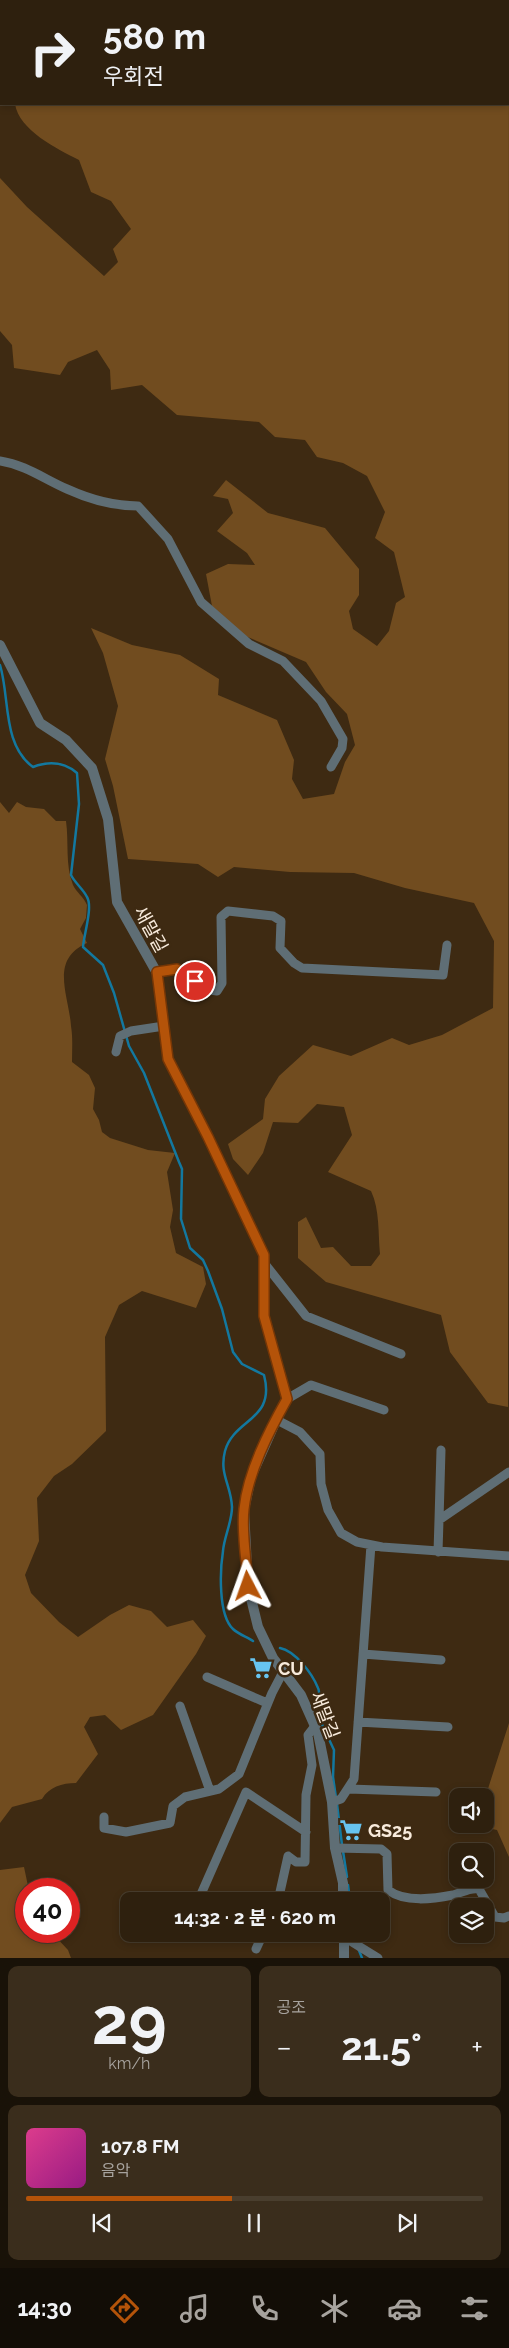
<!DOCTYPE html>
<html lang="ko">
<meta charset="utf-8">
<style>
:root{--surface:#2e200e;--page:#3a2d1c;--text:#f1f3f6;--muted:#a7a39e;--line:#493e2e;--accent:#b45309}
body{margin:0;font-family:Raleway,"Noto Sans KR",sans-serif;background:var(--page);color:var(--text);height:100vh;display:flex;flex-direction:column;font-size:19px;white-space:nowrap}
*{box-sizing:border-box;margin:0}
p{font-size:16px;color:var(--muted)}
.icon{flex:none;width:28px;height:28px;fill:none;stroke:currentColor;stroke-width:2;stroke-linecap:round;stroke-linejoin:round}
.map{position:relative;height:1958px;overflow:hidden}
.drawer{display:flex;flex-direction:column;gap:8px;padding:8px;background:#191208;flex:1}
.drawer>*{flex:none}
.banner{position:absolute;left:0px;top:0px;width:510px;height:105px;box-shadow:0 2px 8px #0003,0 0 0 1px var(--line);background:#2e200e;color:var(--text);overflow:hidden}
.tools{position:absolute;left:449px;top:1788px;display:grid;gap:10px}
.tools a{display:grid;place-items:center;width:45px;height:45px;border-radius:10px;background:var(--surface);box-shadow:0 2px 8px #0003,0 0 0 1px var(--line);font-size:25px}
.speed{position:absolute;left:15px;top:1878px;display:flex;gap:10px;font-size:25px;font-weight:700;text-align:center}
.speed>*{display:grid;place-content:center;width:65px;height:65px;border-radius:50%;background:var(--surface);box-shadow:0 2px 8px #0003,0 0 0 1px var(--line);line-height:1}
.speed .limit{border:8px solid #d22;background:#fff;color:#111}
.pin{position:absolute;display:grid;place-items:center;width:42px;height:42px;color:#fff;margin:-21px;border:2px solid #fff;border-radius:50%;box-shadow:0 1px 5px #0007}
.me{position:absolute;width:55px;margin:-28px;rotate:356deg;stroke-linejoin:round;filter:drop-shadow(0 0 4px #0008)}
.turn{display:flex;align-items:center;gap:18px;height:105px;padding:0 20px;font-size:22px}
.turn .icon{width:65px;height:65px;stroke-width:2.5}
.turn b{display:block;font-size:35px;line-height:42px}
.big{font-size:38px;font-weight:700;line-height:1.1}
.drawer .widget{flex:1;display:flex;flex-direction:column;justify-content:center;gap:8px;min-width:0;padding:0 18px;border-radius:10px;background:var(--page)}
.drawer .dial{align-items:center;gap:0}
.dial b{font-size:65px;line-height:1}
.song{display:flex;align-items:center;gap:15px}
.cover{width:60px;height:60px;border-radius:8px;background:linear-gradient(135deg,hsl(330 70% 55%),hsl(310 70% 35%))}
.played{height:5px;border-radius:2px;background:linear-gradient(90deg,var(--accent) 45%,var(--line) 45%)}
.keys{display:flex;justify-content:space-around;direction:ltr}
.heat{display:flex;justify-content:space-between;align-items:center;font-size:28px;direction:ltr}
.drawer .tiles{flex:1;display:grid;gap:8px;grid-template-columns:1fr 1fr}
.widget:last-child{grid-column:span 2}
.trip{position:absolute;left:120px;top:1892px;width:270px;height:50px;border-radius:10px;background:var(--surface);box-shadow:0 2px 8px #0003,0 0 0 1px var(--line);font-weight:700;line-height:50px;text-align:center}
.tab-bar{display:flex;height:80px;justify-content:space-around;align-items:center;background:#120d06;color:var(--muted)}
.tab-bar .icon{width:35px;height:35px}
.tab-bar .active{color:var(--accent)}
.tab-bar b{font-size:22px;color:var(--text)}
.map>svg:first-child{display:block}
.green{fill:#714c1f}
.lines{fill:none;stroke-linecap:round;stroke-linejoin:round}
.stream{stroke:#13789f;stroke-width:2.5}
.minor{stroke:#5f6e75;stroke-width:9}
.tertiary{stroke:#5f6e75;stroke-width:10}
.route-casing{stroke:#753606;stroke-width:12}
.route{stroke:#b45309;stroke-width:9}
.labels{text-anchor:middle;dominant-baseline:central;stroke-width:5;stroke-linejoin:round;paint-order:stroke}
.street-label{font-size:18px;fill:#f8ebdc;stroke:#3e2a12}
.poi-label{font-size:18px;font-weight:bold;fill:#f8ebdc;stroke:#3e2a12;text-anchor:start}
</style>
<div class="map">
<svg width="509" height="1958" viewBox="0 0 509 1958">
<rect width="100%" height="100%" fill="#3e2a12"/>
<path class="green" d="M0,0H509L508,1407L488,1403L450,1352L441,1315L326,1282L298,1258V1222L306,1217L321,1248L333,1247L351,1266H371L380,1254C378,1234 380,1210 371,1191L328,1172L352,1135L344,1107L317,1104L298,1123L273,1122L263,1153L248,1175L233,1159L228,1144L263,1119L265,1099L279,1076L313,1045L351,1056L392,1038L409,1045L442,1035L493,1008L494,941L474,903L405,888L354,873L290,872L234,867L218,877L198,864L128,859L113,786L105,759L118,706L103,653L91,628L132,645L180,655L219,679L218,695L277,720L294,760L292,779L303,799L334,794L345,762L355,745L347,714L326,692L306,662L243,635L212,606L206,574L228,564L255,565L247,553L217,531L233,513L228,499L213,496L226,480L268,513L325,528L359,569V595L349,611L353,629L377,646L389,631L396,603L405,597L394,552L375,538L385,512L367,476L343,463L317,457L305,440L275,437L259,422L177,415L142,385L111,390L110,370L97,350L68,362L60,375L14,368L12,345L0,331V178L27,207L104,276L118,262L113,249L131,229L111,201L91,192L79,160C57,149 19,130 15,104H509V1H1V69Z
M0,802L9,813L17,802L26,807L44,809L56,821H66C69,842 65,865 73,885C76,892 84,897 87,905L86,918L80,929L87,943C49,960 69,995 71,1026C73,1038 72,1050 72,1062L89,1075L95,1088L93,1109L99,1120L102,1132L110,1138L148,1150L175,1153L167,1172L173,1210L170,1227L176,1253L203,1267L206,1284L196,1308L142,1291L119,1305L105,1337L106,1431L72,1464L54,1476L37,1498L39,1541L25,1575L31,1593L59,1622L78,1637L110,1615L129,1605L151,1611L167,1627L193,1620L206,1636L196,1654L153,1715L121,1730L105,1715L90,1717L84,1727L98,1754L76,1783C62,1783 49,1787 42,1799L12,1807L0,1823Z
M509,1723V1857L497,1830L468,1824H485V1796H478L486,1795Z
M24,1867L28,1886L31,1889H26V1931H55V1936L68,1950L71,1958H0V1870Z"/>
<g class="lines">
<path class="stream" d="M0,665C10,697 2,745 33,767C49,761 64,762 77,773L79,804L71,875C75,883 83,889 87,897C93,907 84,934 83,947L103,965L114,993L129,1046L144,1073L179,1162L182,1169L181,1219L190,1248L203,1260L208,1271L222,1309L233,1352L242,1364L264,1375C276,1421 234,1418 225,1451C219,1474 231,1485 232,1507C232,1522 224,1537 223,1551C220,1570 218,1615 233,1629C238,1634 247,1637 253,1641
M280,1648C295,1651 312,1673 318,1688C320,1692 319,1698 319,1704
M319,1718L334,1750L333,1777L336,1798
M337,1804L342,1845
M343,1851L347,1877
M348,1885L350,1901
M355,1934L357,1942
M358,1948L362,1958"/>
<path class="minor" d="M0,461C26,465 44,479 67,489C89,499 114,506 138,506L168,539L201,602L249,644L283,661L321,701L343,739L342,748L331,767
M157,973L177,969L210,990L217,991L222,983L221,917L228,911L273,916L281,921L280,948L294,963L302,968L443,975L447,945
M116,1052L120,1036L131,1031L164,1026
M265,1264L306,1316L401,1354
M287,1399L311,1385L384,1410
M277,1420L300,1432L320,1454L321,1484L328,1510L341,1533L357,1542L382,1547L509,1556
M439,1520L441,1450
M438,1552L439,1520L509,1472
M363,1654L441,1660
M207,1677L267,1703
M180,1706L210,1791
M358,1722L448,1727
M349,1789L436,1792
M332,1802L341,1799L354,1779L371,1545
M104,1817V1828L126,1832L170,1823L173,1806L185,1797L219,1789L239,1774L272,1693L283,1672
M335,1848L381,1849L387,1854L388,1890C405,1903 433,1899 453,1895C461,1893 470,1887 479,1889L495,1917L504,1918L509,1916
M198,1901L246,1792L306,1832
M278,1901L288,1856L296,1862H305L306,1795L312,1765L308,1735L315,1726
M344,1937L378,1958
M256,1949L263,1934"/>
<path class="tertiary" d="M0,645L40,723L66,740L92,768L108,819L117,902L157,973L168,1059L208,1137L264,1255V1316L287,1399L278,1416L251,1477L244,1510L248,1586L258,1627L273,1658L301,1695L318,1733L332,1802L335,1848L343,1883V1901
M344,1934V1958"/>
</g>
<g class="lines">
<defs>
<path id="route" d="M195,981L177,969L157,972L168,1059L208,1137L264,1255V1316L287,1399C269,1431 248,1472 244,1509C241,1532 247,1562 248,1586"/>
</defs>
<use href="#route" class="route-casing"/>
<use href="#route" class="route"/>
</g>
<defs>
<symbol id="supermarket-bare" viewBox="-9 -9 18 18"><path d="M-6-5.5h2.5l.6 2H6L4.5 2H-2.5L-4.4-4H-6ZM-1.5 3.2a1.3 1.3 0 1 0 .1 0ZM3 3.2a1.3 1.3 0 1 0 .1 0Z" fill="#67c4f0" stroke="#3e2a12" stroke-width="2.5" paint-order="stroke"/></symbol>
</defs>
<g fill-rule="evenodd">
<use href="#supermarket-bare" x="245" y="1652" width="32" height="32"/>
<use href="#supermarket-bare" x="335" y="1814" width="32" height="32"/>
</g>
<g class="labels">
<g class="street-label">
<text transform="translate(151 929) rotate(61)">새말길</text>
<text transform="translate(325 1715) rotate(69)">새말길</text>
</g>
<g class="poi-label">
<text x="278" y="1668">CU</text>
<text x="368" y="1830">GS25</text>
</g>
</g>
</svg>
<div class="tools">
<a><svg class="icon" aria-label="sound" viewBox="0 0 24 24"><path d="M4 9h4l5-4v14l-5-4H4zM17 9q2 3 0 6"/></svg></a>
<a><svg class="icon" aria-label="search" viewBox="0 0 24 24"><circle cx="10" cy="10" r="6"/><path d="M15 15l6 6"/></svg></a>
<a><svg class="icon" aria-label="layers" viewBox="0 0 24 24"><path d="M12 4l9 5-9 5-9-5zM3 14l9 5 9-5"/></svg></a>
</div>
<div class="speed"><div class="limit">40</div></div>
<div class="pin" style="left:195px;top:981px;background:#d93025"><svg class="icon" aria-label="arrive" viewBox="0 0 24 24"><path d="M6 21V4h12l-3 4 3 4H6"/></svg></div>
<svg class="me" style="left:248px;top:1586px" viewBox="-20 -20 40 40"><path d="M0-17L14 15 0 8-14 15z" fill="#b45309" stroke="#fff" stroke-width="4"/></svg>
<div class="trip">14:32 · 2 분 · 620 m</div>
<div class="banner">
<div class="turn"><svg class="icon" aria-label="right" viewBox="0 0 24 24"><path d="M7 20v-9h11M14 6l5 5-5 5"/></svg><div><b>580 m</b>우회전</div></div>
</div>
</div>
<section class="drawer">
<div class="tiles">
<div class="widget dial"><b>29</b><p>km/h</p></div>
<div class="widget"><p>공조</p>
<div class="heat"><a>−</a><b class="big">21.5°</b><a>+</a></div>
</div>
<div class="widget">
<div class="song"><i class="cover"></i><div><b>107.8 FM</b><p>음악</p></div></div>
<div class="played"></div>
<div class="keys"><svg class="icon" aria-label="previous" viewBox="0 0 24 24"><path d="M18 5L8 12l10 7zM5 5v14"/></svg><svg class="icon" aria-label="pause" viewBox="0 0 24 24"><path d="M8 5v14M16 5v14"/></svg><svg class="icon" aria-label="next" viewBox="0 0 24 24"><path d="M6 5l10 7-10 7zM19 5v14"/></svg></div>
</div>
</div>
</section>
<nav class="tab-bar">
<b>14:30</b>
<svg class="icon active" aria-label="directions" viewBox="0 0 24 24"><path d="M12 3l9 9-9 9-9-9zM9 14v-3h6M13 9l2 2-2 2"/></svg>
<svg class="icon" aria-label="music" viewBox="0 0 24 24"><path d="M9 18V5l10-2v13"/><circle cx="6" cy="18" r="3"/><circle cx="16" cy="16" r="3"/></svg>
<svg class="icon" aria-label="phone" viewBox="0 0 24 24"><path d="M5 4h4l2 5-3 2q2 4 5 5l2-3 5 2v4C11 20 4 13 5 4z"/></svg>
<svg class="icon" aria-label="climate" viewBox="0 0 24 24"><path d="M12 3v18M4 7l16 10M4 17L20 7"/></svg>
<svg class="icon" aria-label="car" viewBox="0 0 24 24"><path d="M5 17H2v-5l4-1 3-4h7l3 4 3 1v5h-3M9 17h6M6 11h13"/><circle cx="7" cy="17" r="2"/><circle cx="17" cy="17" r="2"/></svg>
<svg class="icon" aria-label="filters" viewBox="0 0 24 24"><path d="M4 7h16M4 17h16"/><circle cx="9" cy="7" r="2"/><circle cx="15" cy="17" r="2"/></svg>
</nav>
